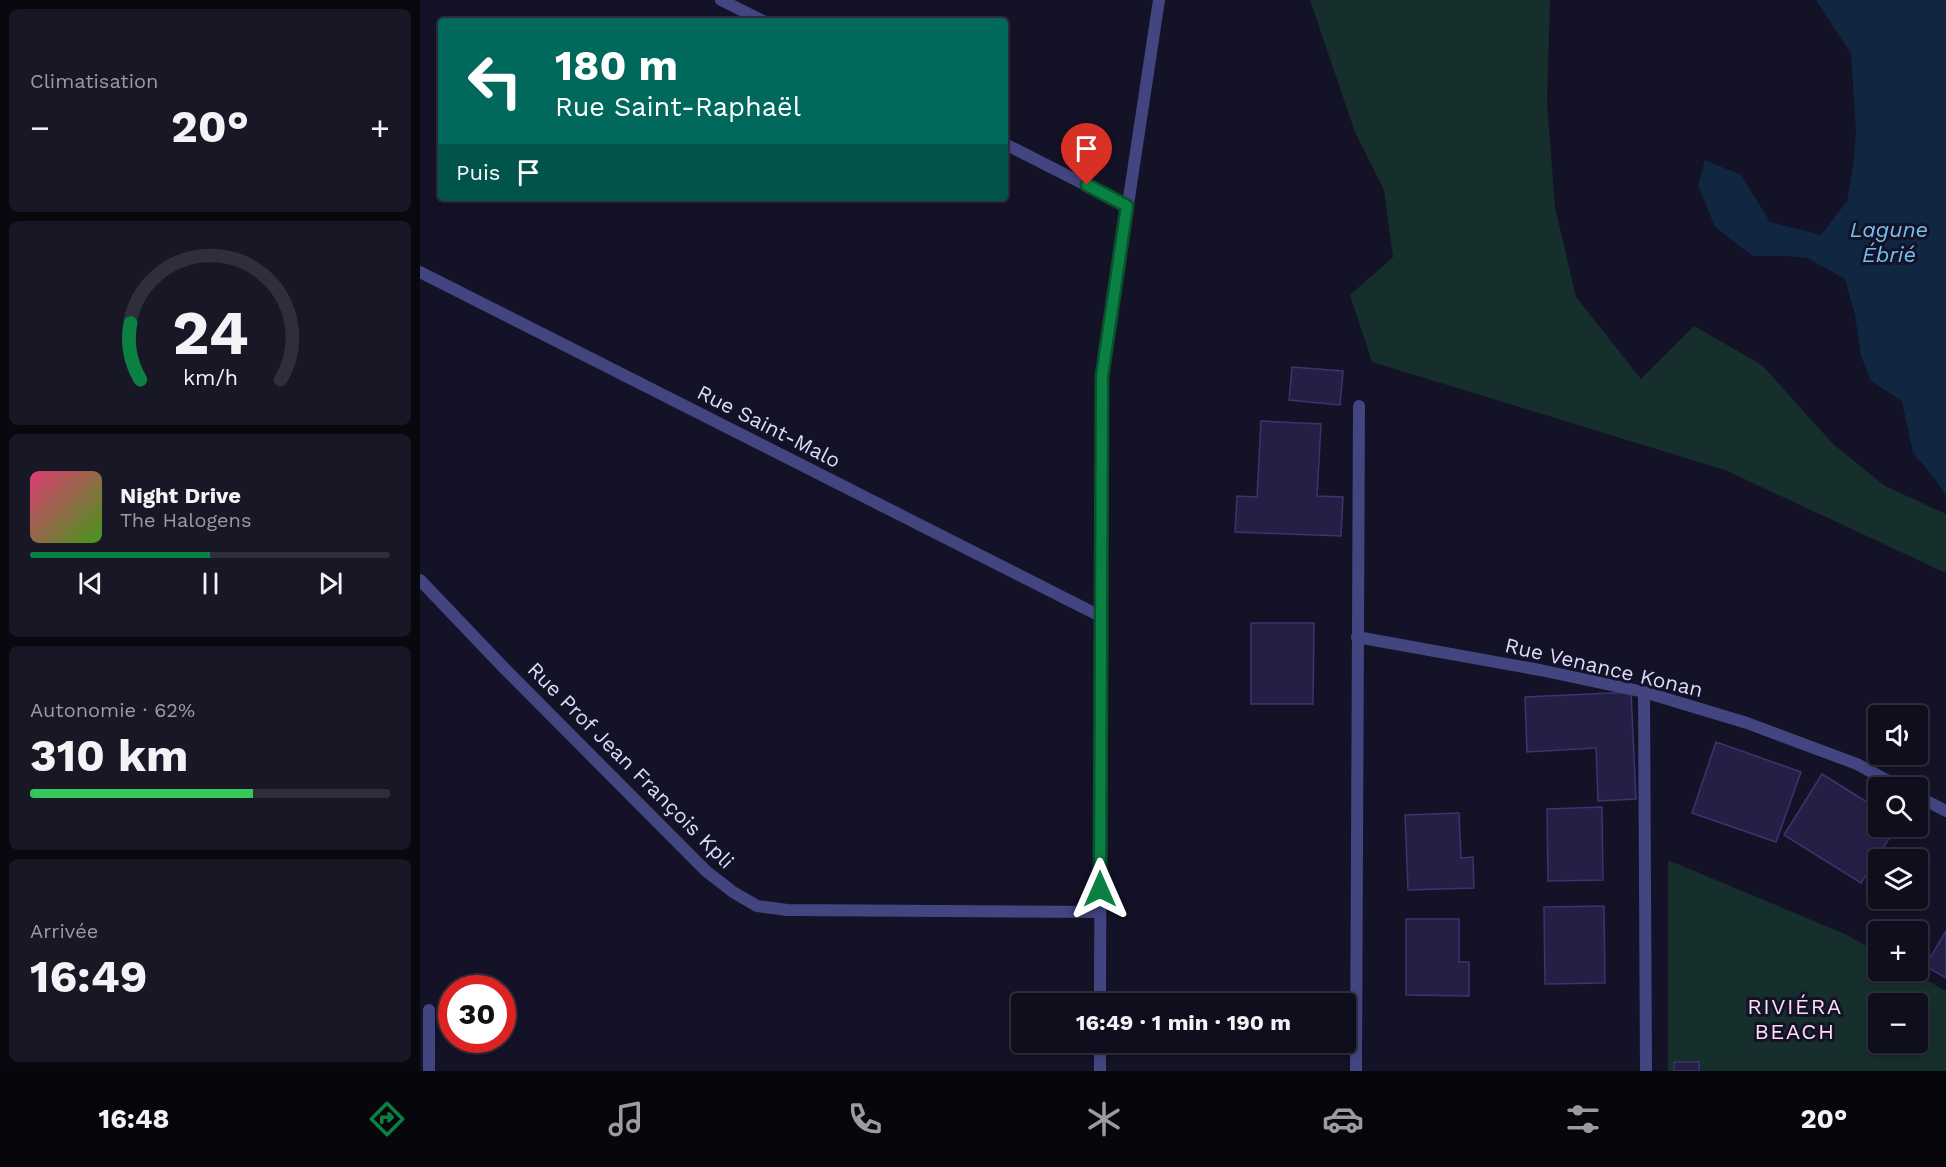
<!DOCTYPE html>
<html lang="fr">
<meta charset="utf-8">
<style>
:root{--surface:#0f0e1c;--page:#181725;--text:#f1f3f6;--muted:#9b9ca3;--line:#2f2e3b;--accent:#0b8043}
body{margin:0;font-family:"Work Sans",sans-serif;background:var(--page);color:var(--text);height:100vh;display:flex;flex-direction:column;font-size:22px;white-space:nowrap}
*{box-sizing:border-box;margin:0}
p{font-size:20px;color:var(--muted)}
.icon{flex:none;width:33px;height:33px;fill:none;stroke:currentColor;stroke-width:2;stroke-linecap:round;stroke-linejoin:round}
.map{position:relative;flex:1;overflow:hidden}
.sheet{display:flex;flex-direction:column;gap:9px;padding:9px;background:#08080f;width:420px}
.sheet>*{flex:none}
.guide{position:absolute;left:18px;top:18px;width:570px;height:183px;border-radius:6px;box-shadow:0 3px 9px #0003,0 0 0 2px var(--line);background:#00695c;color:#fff;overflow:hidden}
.tools{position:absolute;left:1448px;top:705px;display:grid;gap:12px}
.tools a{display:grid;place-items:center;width:60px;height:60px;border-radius:6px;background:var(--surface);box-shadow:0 3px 9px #0003,0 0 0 2px var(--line);font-size:30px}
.speed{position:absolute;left:18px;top:975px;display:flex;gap:12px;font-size:30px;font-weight:700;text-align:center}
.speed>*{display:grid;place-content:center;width:78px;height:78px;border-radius:50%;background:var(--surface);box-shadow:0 3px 9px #0003,0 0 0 2px var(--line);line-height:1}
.speed .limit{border:9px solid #d22;background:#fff;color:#111}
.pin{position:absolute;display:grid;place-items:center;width:51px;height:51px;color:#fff;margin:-62px -26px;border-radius:50% 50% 50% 0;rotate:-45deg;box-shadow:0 0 6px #0007}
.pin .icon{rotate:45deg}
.me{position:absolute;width:66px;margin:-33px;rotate:0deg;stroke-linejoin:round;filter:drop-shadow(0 0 4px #0008)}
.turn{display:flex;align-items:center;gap:21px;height:126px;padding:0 18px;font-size:27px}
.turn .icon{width:78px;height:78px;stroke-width:2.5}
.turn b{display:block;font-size:42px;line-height:51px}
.then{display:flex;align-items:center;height:57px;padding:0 18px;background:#0003;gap:12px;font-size:22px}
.big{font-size:45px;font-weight:700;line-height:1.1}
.sheet .card{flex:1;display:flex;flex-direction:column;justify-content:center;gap:9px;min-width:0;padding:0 21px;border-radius:9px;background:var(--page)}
.sheet .dial{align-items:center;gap:0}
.dial svg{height:156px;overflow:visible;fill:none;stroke:var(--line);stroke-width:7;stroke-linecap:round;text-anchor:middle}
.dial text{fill:var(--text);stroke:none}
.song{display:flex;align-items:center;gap:18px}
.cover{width:72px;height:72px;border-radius:9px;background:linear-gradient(135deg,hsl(340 70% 55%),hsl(100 70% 35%))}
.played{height:6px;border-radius:3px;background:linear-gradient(90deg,var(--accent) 50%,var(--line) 50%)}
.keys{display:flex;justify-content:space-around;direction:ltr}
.heat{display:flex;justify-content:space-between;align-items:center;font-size:33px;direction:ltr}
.charge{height:9px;border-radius:4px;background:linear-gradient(90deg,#34c759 62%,var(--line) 0)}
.trip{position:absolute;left:591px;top:993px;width:345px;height:60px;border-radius:6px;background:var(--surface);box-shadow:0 3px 9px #0003,0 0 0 2px var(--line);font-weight:700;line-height:60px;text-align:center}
.tab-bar{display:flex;height:96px;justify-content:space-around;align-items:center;background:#06060b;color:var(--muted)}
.tab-bar .icon{width:42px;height:42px}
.tab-bar .selected{color:var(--accent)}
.tab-bar b{font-size:27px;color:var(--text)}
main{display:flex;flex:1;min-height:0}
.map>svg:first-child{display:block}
.green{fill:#162f2c;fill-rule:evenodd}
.water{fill:#102641}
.building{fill:#242045;stroke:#3b346f;stroke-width:1.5}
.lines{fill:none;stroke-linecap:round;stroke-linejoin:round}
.street{stroke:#424580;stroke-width:12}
.route-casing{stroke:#07532c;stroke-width:15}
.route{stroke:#0b8043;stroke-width:10}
.labels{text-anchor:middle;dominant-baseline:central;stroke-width:6;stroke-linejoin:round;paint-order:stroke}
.street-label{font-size:21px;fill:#dcdbfb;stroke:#141226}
.water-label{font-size:22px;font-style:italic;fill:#73c1f1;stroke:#141226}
.neighbourhood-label{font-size:22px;letter-spacing:1.5px;fill:#fcddf3;stroke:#141226}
</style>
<main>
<section class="sheet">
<div class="card"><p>Climatisation</p>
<div class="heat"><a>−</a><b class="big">20°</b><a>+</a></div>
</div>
<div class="card dial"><svg viewBox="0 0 100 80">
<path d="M14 69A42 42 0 1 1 86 69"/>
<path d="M14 69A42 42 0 0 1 9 40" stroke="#0b8043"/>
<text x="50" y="56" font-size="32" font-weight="700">24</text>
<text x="50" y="72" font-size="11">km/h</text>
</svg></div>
<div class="card">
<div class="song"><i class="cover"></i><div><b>Night Drive</b><p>The Halogens</p></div></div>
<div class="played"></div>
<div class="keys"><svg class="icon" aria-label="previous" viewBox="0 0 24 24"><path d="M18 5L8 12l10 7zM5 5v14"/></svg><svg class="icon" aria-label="pause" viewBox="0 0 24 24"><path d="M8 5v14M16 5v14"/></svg><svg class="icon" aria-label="next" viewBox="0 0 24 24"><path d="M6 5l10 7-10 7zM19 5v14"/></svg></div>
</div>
<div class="card"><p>Autonomie · 62%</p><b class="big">310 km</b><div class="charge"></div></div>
<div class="card"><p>Arrivée</p><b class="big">16:49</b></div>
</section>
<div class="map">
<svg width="1526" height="1071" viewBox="0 0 1526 1071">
<rect width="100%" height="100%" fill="#141226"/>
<path class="green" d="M890,0H1130L1127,103L1135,207L1156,297L1221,379L1274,326L1342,365L1413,444L1465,486L1526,514V573L1305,470L952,362L930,295L973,257L964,190L935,132Z
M1248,860L1425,934L1458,952V970L1491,971L1526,991V1071H1248ZM1458,1004H1497V1042H1458Z"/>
<path class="water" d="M1396,0H1526V496L1515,479L1493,453L1482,401L1451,381L1441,356L1435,315L1425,279L1387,258L1367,256H1333L1295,227L1278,185L1285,160L1321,175L1350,222L1401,235L1427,201L1433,166L1436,132L1431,54Z"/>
<path class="building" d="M872,367L923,371L920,405L869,400Z
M841,421L901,424L897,496L923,497L921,536L815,532L817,496L837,497Z
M831,623H894L893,704H831Z
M1211,692L1216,799L1178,801L1176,748L1107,752L1105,697Z
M1296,742L1381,772L1356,842L1272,813Z
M1402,774L1458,809V826H1477L1441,883L1364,835Z
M1182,807L1183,880L1128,881L1127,809Z
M1039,813L1041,858L1053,857L1054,888L988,890L985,815Z
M1184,906L1185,983L1125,984L1124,907Z
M986,919H1039V962H1049V996L986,995Z
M1526,931V978L1505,966Z
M1254,1062H1279V1071H1254Z"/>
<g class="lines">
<path class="street" d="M301,0L343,21
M585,144L707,206
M0,272L680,616
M0,580L84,668L286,871L313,892L337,906L367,910L680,912
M937,637L1120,670L1224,692L1327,723L1437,764L1481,788
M1224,692L1226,1071
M1497,796L1526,811
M680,1004L682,376L739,0
M9,1010V1071
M680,1071V1042
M936,1071L939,406"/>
</g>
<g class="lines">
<defs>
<path id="route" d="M667,185L707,206L682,376L680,889"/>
</defs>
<use href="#route" class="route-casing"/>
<use href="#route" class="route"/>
</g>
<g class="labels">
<g class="street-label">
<text transform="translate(349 426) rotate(27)">Rue Saint-Malo</text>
<text transform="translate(1184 667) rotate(13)">Rue Venance Konan</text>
<text transform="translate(211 765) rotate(45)">Rue Prof Jean François Kpli</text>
</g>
<g class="water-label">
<text x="1469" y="229">Lagune<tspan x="1469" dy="25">Ébrié</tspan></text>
</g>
<g class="neighbourhood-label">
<text x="1375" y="1006">RIVIÉRA<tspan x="1375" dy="25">BEACH</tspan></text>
</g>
</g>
</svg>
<div class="tools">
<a><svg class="icon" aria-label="sound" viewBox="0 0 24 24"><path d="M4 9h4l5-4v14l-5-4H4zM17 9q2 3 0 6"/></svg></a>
<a><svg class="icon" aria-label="search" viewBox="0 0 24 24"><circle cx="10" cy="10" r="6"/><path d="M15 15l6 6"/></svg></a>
<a><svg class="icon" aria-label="layers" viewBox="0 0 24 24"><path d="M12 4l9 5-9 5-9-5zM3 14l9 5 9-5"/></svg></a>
<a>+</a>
<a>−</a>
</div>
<div class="speed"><div class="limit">30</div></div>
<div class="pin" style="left:667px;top:185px;background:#d93025"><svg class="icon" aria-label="arrive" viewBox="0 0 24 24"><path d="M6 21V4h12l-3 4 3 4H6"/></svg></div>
<svg class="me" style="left:680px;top:889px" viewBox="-20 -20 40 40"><path d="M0-17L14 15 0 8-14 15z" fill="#0b8043" stroke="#fff" stroke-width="4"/></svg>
<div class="trip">16:49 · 1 min · 190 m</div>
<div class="guide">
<div class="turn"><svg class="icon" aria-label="left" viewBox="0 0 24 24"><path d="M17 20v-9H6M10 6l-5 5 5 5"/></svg><div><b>180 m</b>Rue Saint-Raphaël</div></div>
<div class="then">Puis<svg class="icon" aria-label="arrive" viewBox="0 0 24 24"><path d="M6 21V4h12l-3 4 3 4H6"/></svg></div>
</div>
</div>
</main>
<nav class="tab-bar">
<b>16:48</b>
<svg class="icon selected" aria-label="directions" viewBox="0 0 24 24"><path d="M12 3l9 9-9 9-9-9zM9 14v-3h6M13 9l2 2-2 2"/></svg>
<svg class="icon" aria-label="music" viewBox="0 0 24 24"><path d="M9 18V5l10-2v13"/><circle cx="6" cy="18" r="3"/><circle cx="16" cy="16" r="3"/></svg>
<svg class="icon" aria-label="phone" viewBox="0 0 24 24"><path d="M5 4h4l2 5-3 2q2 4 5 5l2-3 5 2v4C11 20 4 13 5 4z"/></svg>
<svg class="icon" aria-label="climate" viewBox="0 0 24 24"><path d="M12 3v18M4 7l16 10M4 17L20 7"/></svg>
<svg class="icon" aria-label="car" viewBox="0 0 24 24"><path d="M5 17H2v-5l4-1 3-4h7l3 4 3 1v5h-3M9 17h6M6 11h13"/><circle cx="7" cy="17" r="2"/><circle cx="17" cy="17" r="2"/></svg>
<svg class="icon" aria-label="filters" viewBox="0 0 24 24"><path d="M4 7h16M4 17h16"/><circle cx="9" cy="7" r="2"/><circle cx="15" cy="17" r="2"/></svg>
<b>20°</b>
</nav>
